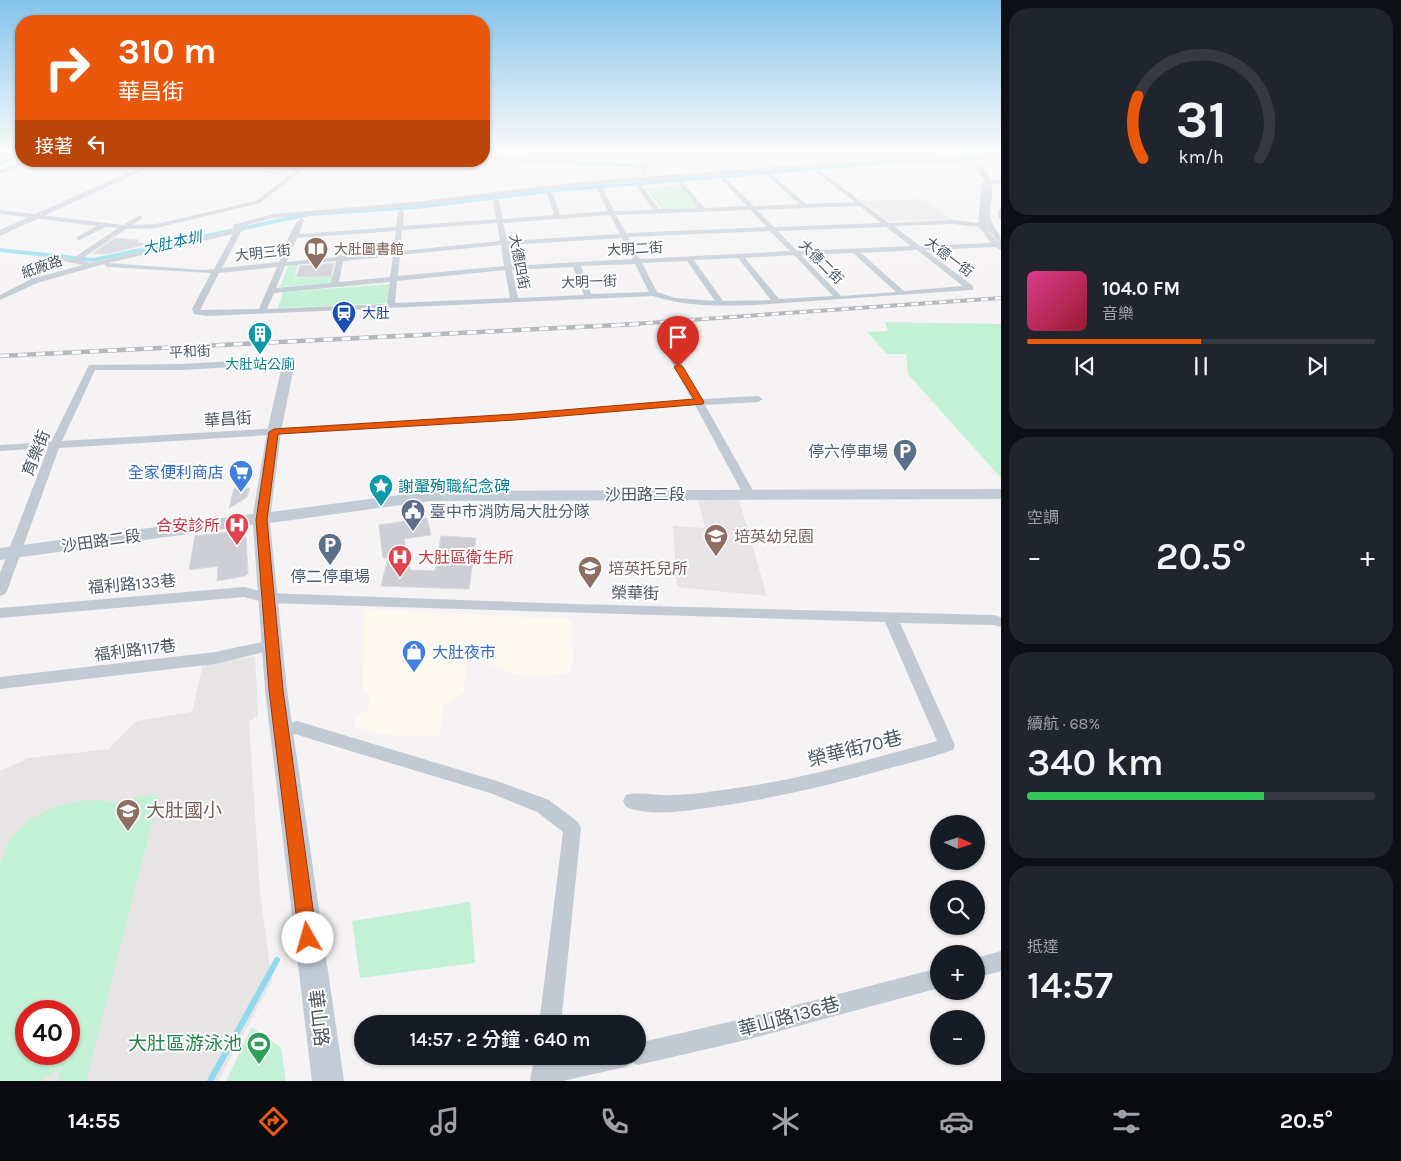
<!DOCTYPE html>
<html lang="zh-TW">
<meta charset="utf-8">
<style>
:root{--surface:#171b24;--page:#20242c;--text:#f1f3f6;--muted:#9ea1a6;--line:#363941;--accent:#ea580c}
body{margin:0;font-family:Karla,"Noto Sans TC",sans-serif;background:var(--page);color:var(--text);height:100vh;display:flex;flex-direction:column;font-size:19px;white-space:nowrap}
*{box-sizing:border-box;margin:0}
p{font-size:16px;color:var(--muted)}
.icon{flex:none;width:28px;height:28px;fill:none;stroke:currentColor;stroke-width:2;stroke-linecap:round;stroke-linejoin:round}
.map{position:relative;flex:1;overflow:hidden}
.details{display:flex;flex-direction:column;gap:8px;padding:8px;background:#0d0f14;width:400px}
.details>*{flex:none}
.hud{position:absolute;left:15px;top:15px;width:475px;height:152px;border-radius:20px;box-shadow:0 1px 4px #0004;background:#ea580c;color:#fff;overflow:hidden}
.needle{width:32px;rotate:93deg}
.buttons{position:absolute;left:930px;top:815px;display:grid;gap:10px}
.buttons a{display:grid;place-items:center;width:55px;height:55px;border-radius:50%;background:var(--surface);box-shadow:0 1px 4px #0004;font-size:25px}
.speed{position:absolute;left:15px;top:1000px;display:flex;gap:10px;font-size:25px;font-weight:700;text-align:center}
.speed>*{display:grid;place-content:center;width:65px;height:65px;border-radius:50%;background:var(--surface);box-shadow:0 1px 4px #0004;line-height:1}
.speed .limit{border:8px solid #d22;background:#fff;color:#111}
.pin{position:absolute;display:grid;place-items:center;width:42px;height:42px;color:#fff;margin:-51px -21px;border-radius:50% 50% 50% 0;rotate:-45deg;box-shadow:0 0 5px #0007}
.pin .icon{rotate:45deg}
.me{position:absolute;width:55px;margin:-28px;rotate:353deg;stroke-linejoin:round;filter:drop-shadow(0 0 4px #0008)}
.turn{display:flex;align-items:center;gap:18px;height:105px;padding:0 20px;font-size:22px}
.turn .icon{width:65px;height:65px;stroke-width:2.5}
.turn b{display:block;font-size:35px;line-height:42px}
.then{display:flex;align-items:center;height:48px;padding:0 20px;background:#0003;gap:10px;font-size:19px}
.big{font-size:38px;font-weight:600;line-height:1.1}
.details .card{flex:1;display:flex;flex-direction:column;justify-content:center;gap:8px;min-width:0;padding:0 18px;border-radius:20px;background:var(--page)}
.details .dial{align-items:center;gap:0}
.dial svg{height:130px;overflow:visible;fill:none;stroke:var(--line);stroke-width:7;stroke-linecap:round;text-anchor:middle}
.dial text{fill:var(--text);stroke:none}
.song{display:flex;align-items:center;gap:15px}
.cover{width:60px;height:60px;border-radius:8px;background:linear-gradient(135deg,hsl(330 70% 55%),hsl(350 70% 35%))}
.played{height:5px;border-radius:2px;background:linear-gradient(90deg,var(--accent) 50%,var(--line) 50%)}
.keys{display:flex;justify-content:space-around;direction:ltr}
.heat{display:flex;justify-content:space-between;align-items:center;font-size:28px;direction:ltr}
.charge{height:8px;border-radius:4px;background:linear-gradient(90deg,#34c759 68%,var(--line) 0)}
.trip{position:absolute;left:354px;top:1015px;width:292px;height:50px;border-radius:25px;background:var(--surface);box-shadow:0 1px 4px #0004;font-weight:600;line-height:50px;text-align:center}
.tab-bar{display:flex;height:80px;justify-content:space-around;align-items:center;background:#090b0e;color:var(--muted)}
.tab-bar .icon{width:35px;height:35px}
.tab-bar .active{color:var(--accent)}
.tab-bar b{font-size:22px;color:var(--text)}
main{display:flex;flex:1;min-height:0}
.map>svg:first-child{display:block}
.commercial{fill:#fdf9ef}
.education{fill:#e6e4e5;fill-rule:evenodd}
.green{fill:#c3f1d5;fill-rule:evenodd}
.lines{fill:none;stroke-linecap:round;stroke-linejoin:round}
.stream{stroke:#90daee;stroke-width:6}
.canal{fill:#90daee;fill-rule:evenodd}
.building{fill:#cdcfd5;stroke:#d7d9de}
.street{fill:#c1cad2;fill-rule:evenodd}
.secondary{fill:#c1cbd6;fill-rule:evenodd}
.rail-far1-casing{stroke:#b5b8bd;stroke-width:4}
.rail-casing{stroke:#b5b8bd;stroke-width:4.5}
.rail-far1{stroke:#fff;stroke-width:2.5;stroke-dasharray:7;stroke-linecap:butt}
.rail{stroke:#fff;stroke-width:3;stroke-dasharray:9;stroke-linecap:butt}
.route{fill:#ea580c;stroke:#983908}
.labels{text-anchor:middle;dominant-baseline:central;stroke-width:4;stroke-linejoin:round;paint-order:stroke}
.far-education-label{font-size:14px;fill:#785e54;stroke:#fff;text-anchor:start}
.far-street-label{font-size:14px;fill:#4a5661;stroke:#fff}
.far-transit-label{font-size:14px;fill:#164399;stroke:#fff;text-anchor:start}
.far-culture-label{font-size:14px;fill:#0d838f;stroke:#fff}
.far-water-label{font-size:15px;font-style:italic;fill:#0c7c9b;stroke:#fff}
.street-label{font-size:16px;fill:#4a5661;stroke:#fff}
.service-label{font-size:16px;fill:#4e5e75;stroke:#fff;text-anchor:end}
.shop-label{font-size:16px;fill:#366cbe;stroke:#fff;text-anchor:end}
.culture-label{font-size:16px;fill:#0d838f;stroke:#fff;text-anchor:start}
.health-label{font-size:16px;fill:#be3a42;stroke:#fff;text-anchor:end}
.education-label{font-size:16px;fill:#785e54;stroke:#fff;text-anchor:start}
.near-street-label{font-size:19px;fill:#4a5661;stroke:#fff}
.near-education-label{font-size:19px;fill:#785e54;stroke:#fff;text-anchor:start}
.near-leisure-label{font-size:19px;fill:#27864d;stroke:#fff;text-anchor:end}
</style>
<main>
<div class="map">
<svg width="1001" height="1081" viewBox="0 0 1001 1081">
<rect width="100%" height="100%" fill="#f5f3f3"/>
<path class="commercial" d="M364,609L568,619L572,624L573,662L569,673L536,677L508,673L467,652L464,693L444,704L439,736H399L377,733L354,726L356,716L368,709L370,694L365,693L363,688Z"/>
<path class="education" d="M923,199L953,220L890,221L861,201Z
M698,499L739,500L767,596L677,587L673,526L705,528Z
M255,656L258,715L249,722L260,893L272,981L218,1081H0V771L29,758L109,749L136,721L192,712L203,664ZM26,1011H69V1054H26Z"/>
<path class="green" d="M994,149L999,153C983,156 966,162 954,150Z
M683,185L701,208L662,210L647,188Z
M298,262L295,278L334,276V283L280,287L289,263Z
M391,284L390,303L278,308L283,292Z
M885,322L1001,324V478L908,374L906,354H887L867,332L888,331Z
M159,795L86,1081H58L61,1067L40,1081H0V863C3,856 5,848 9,841C34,805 92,789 131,808L135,797ZM26,1011H69V1054H26Z
M470,902L475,963L360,978L352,921Z
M252,1027L281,1048L286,1081H226Z"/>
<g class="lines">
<path class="stream" d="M210,1081L277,960"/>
<path class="canal" d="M21,153V157L0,165V161Z
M1001,154V158L950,163L947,161Z
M853,164L855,167L558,192L417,209L310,216L93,262L0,252V248L93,258L310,212L417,205L558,188Z"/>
</g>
<path class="building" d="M115,238L139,240L136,242L147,244L107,254L93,253Z
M334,263L331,276L296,277L300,266Z
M250,488L247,497L229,508L234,489Z
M427,518L431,535L404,539L410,570L435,571L441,536L476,538L469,589L381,586L388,558H383L379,525Z
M234,531L243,533L246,537L248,573L245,576L217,581L218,566L189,570L195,536Z"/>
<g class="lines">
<path class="street" d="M643,149H649L647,174L644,176L641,174L642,168L484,160V156L642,164Z
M1001,152V156L966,161L824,167L579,186L414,206L273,218L239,227L245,230L241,232L222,268L279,262C284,251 292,224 301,218L304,220L299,234L396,227L398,212L401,210L404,212L403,226L496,219L493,201L496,199L499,201L503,219L554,215L547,194L550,192L553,194L560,215L608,211L597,189L600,187L603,189L614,211L653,210L637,186L640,184L659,209L699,208L678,183L681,181L705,208L747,206L722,180L724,177L754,206L799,204L768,176L770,173L806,204L855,202L817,173L819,170L889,223L954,220L978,223L982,183L988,179L1001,180V184H988C986,209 977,224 999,243H1001V250L995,247L925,250L973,286V290H970L754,305C720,306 687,307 653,296L208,316L194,314L192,309L211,273L107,267L104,264L37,283L0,300V295L31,279L83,265L54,259L58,257L72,259L118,228L106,227L79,240L76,238L77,237L97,226L0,214V210L123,225L140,215L142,218L133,225L156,224L256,201L295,171L157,161H189L299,168L308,161H315L260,203L156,228L126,229L80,260L90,263L234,230L233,225L273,214L414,202L579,182L824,163L966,157ZM859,206L881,223L774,227L757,210ZM750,210L767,227L626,233L616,215ZM610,215L620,234L507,241L503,223ZM497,223L500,241L400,251L402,230ZM954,224L979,227L991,243L920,246L894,226ZM886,227L911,246L797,251L778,231ZM396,231L393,251L343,256L340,255L336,257L287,262L297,238ZM770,231L790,251L640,259L628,237ZM233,234L214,269L203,270L108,263ZM622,238L633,259L512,266L508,245ZM501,245L504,266L398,276L400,255ZM917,250L963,286L904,291L861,253ZM853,253L896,292L841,296L801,255ZM794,255L833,296L779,299L745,258ZM393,256L390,277L339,282L343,261ZM738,258L771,300L723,301L694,260ZM336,261L331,283L276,288L285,266ZM687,261L715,301L675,298L657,292L642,263ZM635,264L649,292L591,294L581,266ZM277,267L259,309L200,310L219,273ZM573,267L584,295L518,298L512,270ZM505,270L510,298L395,303L397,281ZM390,282L387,304L267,309L274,293Z
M23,161H32L0,174V170Z
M1001,208V220L998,218V210Z
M663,335L667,338L702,399L758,396L763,399L758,402L705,405L755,494L753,497L749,498L743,494L695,405L515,420L59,448L7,591L5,594L0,596V573L48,448L0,451V445L51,442L89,365L182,364L289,358L294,361L289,364L182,370H95L62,441L515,414L692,400L659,338Z
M244,587L267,593L574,604L993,615L1001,617V627L993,625L900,623L955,745L953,750C930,758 906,764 883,770C827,786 771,799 713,807C685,811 652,817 626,807L623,801L626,795C639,791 657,796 671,795C693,795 714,791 736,788C804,779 871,759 937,741L885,622L267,603L244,597L0,618V608Z
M272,640L277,641L279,645L277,649L215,664L0,689V677L215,652Z
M297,721L500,782L549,800L578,822L581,828L561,1024H539L563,832L537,812L493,794L291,733L289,728L291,723Z
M1001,951V971L976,978V958Z
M939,968V988L746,1040L638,1065L633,1063L625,1067L563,1081H531L530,1079L535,1056H557V1060L574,1056H638V1043L746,1018Z"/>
<path class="secondary" d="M153,161H164L0,236V230Z
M978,163C982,165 983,167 986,171C1001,196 984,203 992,222C995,231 1001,232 1001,243L998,242L982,222V207L986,194L984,181L974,165Z
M289,357L295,361L281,432L271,512L430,491L1001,489V499L430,501L270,523L287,690L344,1081H312L265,690L253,525L0,560V548L253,514L267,432L283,361Z"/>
<defs>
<path id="rail-far1" d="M618,325L1001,298"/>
<path id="rail" d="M0,356L639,324"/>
</defs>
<use href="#rail-far1" class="rail-far1-casing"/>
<use href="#rail" class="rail-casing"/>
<use href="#rail-far1" class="rail-far1"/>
<use href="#rail" class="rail"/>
</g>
<linearGradient id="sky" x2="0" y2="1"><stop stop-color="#85c3ea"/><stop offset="0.5" stop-color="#fafafa"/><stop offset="1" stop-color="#fafafa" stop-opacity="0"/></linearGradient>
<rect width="1001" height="301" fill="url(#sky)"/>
<path class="route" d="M678,364L683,367L704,402L703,404L515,420L278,434L267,520L283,690L317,938L314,945L308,947L301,945L299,938L269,690L256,520L269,432L274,429L515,414L694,399L674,367Z"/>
<defs>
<symbol id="library-pin" viewBox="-11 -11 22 30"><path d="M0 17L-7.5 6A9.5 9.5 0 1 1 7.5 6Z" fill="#8d6e63" stroke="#fff"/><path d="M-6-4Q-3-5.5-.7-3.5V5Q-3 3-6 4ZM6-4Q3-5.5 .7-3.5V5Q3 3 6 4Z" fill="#fff"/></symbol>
<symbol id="station-pin" viewBox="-11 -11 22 30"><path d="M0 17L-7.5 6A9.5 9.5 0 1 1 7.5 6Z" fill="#1a4fb4" stroke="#fff"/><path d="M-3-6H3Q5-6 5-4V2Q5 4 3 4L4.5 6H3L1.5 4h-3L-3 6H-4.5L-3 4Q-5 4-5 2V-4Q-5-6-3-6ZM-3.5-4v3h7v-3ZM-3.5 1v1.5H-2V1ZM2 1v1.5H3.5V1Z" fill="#fff"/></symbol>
<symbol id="building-pin" viewBox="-11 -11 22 30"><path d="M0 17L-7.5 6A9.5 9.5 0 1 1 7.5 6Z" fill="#0f9aa8" stroke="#fff"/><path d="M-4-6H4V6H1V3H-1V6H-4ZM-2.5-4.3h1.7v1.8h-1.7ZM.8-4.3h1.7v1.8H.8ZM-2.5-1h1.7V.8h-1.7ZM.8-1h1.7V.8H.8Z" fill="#fff"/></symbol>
<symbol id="parking-pin" viewBox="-11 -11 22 30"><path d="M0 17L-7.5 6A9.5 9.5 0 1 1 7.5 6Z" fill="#5c6f8a" stroke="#fff"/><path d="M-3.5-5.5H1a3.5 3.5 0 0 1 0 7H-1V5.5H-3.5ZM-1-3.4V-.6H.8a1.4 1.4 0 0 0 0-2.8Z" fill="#fff"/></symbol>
<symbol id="supermarket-pin" viewBox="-11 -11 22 30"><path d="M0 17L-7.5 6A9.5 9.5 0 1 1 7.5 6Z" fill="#3f7fe0" stroke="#fff"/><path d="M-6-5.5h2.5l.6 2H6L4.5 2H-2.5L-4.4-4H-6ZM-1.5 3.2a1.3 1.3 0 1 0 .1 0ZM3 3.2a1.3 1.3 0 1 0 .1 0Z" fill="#fff"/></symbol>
<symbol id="sight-pin" viewBox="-11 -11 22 30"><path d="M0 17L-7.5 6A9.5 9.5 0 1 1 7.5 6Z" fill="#0f9aa8" stroke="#fff"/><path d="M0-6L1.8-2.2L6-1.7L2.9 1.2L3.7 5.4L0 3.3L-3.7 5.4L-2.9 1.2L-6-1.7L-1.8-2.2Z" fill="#fff"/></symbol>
<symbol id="civic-pin" viewBox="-11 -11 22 30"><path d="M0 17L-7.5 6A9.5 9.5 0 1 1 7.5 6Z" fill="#5c6f8a" stroke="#fff"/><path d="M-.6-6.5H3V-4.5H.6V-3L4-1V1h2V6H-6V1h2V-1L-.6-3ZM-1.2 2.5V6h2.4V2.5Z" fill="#fff"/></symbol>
<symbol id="hospital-pin" viewBox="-11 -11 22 30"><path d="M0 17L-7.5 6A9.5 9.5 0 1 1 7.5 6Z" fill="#e0444e" stroke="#fff"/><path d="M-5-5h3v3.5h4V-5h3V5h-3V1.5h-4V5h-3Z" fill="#fff"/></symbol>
<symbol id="school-pin" viewBox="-11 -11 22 30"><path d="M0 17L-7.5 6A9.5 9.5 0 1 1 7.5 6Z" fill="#8d6e63" stroke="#fff"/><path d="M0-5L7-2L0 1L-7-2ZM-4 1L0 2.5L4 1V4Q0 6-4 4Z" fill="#fff"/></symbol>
<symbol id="shop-pin" viewBox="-11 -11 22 30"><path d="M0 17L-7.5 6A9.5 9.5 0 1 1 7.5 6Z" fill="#3f7fe0" stroke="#fff"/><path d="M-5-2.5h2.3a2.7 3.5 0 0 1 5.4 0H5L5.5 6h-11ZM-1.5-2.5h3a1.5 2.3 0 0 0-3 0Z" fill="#fff"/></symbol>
<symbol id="stadium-pin" viewBox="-11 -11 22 30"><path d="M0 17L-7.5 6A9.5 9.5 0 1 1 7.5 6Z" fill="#2e9e5b" stroke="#fff"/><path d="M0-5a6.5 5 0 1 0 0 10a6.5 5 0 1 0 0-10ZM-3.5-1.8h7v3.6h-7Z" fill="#fff"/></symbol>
</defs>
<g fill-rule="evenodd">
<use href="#library-pin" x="302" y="235" width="28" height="38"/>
<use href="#station-pin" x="330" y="299" width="28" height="38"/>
<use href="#building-pin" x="246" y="320" width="28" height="38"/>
<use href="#parking-pin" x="891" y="437" width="28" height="38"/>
<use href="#supermarket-pin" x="227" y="458" width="28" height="38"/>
<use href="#sight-pin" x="367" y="472" width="28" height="38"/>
<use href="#civic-pin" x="399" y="497" width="28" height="38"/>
<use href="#hospital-pin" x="223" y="511" width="28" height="38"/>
<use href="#school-pin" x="702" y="522" width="28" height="38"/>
<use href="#parking-pin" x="316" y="531" width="28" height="38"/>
<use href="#hospital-pin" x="386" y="543" width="28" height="38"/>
<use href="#school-pin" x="576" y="554" width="28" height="38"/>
<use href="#shop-pin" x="400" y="638" width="28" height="38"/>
<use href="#school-pin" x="114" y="797" width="28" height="38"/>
<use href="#stadium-pin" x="245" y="1030" width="28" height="38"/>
</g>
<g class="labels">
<g class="far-education-label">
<text x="334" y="249">大肚圖書館</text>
</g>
<g class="far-street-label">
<text transform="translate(635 249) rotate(-3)">大明二街</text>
<text transform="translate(263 253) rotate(-6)">大明三街</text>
<text transform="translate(949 257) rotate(37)">大德一街</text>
<text transform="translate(519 262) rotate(79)">大德四街</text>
<text transform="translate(821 262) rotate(45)">大德二街</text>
<text transform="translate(42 267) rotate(-19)">紙廠路</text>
<text transform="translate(589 282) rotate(-2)">大明一街</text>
<text transform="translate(190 352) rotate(-3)">平和街</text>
</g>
<g class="far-transit-label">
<text x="362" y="313">大肚</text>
</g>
<g class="far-culture-label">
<text x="260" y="364">大肚站公廁</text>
</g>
<g class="far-water-label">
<text transform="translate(172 243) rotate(-12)">大肚本圳</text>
</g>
<g class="street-label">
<text transform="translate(228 419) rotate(-4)">華昌街</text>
<text transform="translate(36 453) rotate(-68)">育樂街</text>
<text x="645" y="494">沙田路三段</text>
<text transform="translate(101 541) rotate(-8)">沙田路二段</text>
<text transform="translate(132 584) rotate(-5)">福利路133巷</text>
<text transform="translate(635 593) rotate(1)">榮華街</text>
<text transform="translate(135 650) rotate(-7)">福利路117巷</text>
</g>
<g class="service-label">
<text x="888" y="451">停六停車場</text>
<text x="430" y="511" text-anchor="start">臺中市消防局大肚分隊</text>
<text x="330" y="576" text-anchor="middle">停二停車場</text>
</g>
<g class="shop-label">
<text x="224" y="472">全家便利商店</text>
<text x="432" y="652" text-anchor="start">大肚夜市</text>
</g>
<g class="culture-label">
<text x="398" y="486">謝翬殉職紀念碑</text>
</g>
<g class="health-label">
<text x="220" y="525">合安診所</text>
<text x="418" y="557" text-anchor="start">大肚區衛生所</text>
</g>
<g class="education-label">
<text x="734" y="536">培英幼兒園</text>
<text x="608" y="568">培英托兒所</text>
</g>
<g class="near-street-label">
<text transform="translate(855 749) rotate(-14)">榮華街70巷</text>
<text transform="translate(789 1017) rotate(-15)">華山路136巷</text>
<text transform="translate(318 1018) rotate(83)">華山路</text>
</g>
<g class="near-education-label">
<text x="146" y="811">大肚國小</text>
</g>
<g class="near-leisure-label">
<text x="242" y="1044">大肚區游泳池</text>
</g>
</g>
</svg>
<div class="buttons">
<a><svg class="needle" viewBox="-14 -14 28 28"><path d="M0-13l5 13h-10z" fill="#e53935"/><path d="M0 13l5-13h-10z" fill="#9ea1a6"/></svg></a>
<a><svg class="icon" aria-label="search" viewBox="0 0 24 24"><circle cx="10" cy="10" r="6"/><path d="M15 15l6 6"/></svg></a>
<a>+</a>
<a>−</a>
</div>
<div class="speed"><div class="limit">40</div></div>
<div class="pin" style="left:678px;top:367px;background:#d93025"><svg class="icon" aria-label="arrive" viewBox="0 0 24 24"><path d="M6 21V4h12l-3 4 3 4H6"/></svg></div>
<svg class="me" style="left:308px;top:938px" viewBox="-20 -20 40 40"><circle r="19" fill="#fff"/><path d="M0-13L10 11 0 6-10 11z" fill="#ea580c"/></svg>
<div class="trip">14:57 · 2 分鐘 · 640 m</div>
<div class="hud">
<div class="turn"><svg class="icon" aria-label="right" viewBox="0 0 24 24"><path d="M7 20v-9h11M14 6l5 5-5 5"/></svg><div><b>310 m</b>華昌街</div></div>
<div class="then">接著<svg class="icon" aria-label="left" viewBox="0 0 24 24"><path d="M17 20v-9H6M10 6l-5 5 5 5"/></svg></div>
</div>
</div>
<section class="details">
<div class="card dial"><svg viewBox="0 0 100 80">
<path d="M14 69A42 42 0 1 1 86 69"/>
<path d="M14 69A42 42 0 0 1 11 31" stroke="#ea580c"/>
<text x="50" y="56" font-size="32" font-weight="700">31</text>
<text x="50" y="72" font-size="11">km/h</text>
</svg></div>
<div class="card">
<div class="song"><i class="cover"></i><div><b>104.0 FM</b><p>音樂</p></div></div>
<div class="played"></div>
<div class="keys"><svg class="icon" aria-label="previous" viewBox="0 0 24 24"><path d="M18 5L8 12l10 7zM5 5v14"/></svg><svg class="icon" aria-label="pause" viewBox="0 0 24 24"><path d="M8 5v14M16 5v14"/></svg><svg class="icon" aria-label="next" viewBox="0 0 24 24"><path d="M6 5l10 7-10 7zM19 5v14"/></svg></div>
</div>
<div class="card"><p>空調</p>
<div class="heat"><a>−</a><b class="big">20.5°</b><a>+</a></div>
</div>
<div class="card"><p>續航 · 68%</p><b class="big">340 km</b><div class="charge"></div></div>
<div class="card"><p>抵達</p><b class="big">14:57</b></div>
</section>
</main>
<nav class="tab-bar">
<b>14:55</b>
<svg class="icon active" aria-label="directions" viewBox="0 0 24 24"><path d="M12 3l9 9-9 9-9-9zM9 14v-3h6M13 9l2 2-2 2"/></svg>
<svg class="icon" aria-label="music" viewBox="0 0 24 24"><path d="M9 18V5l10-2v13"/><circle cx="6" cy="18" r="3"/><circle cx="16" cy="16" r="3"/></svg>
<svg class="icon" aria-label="phone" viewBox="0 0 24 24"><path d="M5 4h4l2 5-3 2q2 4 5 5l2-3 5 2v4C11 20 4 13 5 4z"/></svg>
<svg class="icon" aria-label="climate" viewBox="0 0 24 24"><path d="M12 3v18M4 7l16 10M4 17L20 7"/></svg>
<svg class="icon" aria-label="car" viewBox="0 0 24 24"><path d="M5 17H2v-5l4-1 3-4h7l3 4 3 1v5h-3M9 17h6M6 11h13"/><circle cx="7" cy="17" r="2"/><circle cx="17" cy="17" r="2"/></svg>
<svg class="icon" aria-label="filters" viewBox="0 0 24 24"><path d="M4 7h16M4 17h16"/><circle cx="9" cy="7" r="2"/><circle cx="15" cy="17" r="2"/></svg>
<b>20.5°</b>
</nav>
